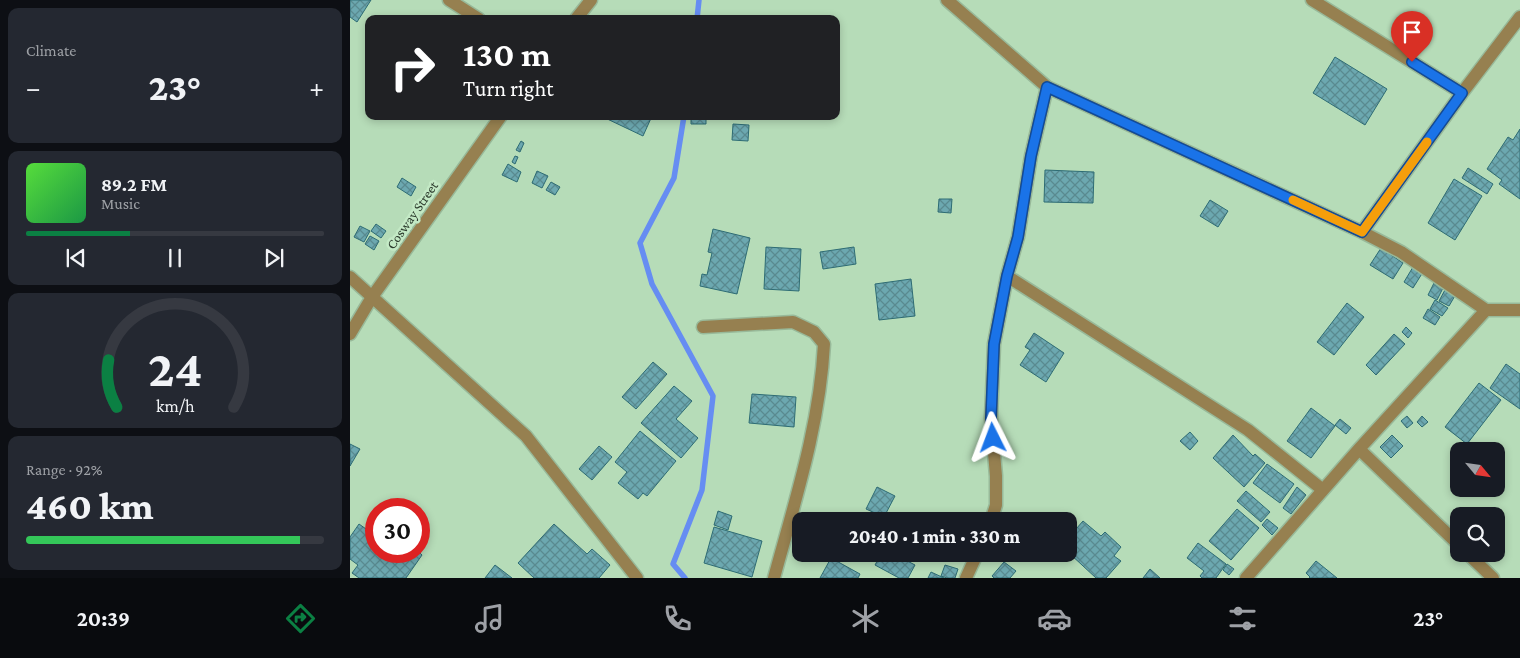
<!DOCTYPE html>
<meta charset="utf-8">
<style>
:root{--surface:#171b24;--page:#242831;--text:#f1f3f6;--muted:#9ea1a6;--line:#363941;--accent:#0b8043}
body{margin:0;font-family:"Crimson Pro",serif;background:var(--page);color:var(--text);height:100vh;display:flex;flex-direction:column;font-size:19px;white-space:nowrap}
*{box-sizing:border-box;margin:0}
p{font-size:16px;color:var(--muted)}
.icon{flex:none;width:28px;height:28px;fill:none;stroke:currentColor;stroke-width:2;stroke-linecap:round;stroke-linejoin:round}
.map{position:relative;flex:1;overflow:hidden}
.details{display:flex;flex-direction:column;gap:8px;padding:8px;background:#0d0f14;width:350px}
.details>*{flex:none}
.hud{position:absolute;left:15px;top:15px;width:475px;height:105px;border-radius:10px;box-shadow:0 2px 8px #0003;background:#202124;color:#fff;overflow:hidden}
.needle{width:32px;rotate:119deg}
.buttons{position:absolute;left:1100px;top:442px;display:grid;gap:10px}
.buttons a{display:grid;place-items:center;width:55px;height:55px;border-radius:10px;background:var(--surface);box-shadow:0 2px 8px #0003;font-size:25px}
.speed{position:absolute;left:15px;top:498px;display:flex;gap:10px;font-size:25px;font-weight:700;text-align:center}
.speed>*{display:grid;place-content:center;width:65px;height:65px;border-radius:50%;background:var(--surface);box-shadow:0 2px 8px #0003;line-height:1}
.speed .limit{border:8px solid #d22;background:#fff;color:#111}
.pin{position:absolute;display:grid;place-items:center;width:42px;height:42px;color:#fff;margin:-51px -21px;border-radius:50% 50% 50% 0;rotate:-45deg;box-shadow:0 0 5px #0007}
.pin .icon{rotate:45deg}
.me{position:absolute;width:55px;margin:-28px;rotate:357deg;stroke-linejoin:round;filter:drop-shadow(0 0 4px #0008)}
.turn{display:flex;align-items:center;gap:18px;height:105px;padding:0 15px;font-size:22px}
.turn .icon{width:65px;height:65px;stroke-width:2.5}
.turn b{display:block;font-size:35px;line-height:42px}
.big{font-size:38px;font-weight:800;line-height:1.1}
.details .tile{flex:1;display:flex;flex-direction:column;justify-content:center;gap:8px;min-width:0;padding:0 18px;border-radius:10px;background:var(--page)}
.details .dial{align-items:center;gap:0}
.dial svg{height:130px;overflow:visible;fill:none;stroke:var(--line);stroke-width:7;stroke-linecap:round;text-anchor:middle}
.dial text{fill:var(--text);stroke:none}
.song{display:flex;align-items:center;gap:15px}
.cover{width:60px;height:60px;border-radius:8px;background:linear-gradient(135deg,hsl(110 70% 55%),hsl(140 70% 35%))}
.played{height:5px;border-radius:2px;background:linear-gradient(90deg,var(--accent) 35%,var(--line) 35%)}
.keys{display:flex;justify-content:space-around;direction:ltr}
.heat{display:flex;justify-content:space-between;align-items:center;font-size:28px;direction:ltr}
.charge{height:8px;border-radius:4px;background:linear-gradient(90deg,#34c759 92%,var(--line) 0)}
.trip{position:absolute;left:442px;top:512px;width:285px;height:50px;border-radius:10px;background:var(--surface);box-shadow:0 2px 8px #0003;font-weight:800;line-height:50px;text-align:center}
.tabs{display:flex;height:80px;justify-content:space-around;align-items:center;background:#090b0e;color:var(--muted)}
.tabs .icon{width:35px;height:35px}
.tabs .selected{color:var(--accent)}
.tabs b{font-size:22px;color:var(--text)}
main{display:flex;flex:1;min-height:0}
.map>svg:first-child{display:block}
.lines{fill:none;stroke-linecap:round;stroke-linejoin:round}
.stream{stroke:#668df2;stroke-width:5.5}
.building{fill:url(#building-cross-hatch);stroke:#2e6c74}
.minor-casing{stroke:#98b999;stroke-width:15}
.minor{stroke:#968050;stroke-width:12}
.route-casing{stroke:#114b97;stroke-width:12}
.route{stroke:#1a73e8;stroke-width:9}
.slow{stroke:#f59e0b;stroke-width:9}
.labels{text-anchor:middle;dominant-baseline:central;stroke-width:5;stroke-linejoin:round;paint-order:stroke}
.street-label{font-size:14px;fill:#2c3b2d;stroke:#c3e9c5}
</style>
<main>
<section class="details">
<div class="tile"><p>Climate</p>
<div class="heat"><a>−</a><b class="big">23°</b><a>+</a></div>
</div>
<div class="tile">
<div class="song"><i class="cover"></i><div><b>89.2 FM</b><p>Music</p></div></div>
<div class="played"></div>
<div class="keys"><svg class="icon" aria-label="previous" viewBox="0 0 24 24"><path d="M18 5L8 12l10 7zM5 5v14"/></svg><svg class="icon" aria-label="pause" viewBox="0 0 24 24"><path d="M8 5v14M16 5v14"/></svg><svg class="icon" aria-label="next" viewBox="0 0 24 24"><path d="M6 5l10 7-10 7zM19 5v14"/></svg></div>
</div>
<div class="tile dial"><svg viewBox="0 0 100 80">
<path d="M14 69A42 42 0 1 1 86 69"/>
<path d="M14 69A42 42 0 0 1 9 40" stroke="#0b8043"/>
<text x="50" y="56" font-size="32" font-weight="700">24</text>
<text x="50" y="72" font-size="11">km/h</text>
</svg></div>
<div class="tile"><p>Range · 92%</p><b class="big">460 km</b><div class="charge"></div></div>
</section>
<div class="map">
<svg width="1170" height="578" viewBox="0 0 1170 578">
<defs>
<pattern id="building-cross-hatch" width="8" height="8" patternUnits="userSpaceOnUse" patternTransform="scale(1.25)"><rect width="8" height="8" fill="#6ca8b0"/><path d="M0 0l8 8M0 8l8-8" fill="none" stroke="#598a90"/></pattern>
</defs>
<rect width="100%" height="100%" fill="#b6dcb8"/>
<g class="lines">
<path class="stream" d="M347,19L349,0
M334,116L324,178L290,243L302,284L363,396L352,490L323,564L335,578"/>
</g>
<path class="building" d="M0,0H21L7,22L0,17Z
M985,57L1037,89L1015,125L963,93Z
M251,116H302L293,136Z
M341,116H356V124H341Z
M383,124L399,125L398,141L382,140Z
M1170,129V199L1149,184L1152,180L1137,169L1158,137L1163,140Z
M171,141L174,143L170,152L166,150Z
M165,156L168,157L165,164L162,162Z
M158,164L171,172L167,182L152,175Z
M1118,168L1143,184L1137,194L1112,178Z
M695,170L744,172L743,203L694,202Z
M187,171L198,176L192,188L182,183Z
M52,178L66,187L61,196L47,187Z
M1104,179L1132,196L1105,240L1078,223Z
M201,182L210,187L205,195L196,190Z
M589,199H602L601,213L588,212Z
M860,200L878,211L868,227L850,216Z
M26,224L36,231L31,238L21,231Z
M10,226L20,231L14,242L4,237Z
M363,229L400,238L387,294L350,286L352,274L357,275L362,253L358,252Z
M20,236L29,241L24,250L15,244Z
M416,247L451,249L449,291L414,289Z
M504,247L506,264L473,269L470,252Z
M1031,248L1053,263L1043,279L1020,265Z
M1063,267L1073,272L1063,288L1054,282Z
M561,279L565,316L529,320L525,284Z
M1084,283L1093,288L1087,300L1078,295Z
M1096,288L1106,294L1099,306L1089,301Z
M1085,300L1098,308L1092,316L1080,309Z
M997,303L1014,317L984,355L967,342Z
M1078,309L1090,317L1085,325L1073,318Z
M1056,327L1062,333L1058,338L1052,332Z
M684,333L714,353L696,382L670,365L680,350L675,347Z
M1044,334L1055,344L1026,375L1016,365Z
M303,362L317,374L286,409L272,397Z
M1156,364L1170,374V409L1140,388Z
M1129,383L1151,400L1117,444L1095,427Z
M324,386L342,401L326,419L348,438L331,458L291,423Z
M402,394L446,397L444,427L399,423Z
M961,408L985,426L961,458L937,441Z
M1057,416L1063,423L1057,428L1051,421Z
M1072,416L1078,422L1072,427L1067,422Z
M990,419L1001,428L996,434L985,425Z
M290,431L326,461L297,496L293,493L288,499L268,483L277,472L265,462Z
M840,432L848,441L840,450L830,441Z
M883,435L903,456L905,454L915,463L894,487L863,458Z
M1042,435L1053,446L1041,458L1030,447Z
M0,444L10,449L0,466Z
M249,446L262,457L242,480L229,469Z
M917,464L944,484L930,503L903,483Z
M527,487L545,496L534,517L516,509Z
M947,487L956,495L941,514L933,508Z
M896,491L920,512L911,522L887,501Z
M887,509L909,528L881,560L859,541Z
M368,511L382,516L378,530L364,525Z
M917,519L928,528L922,535L912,525Z
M22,520L26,522V551H68L72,555L56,578H9L2,573L8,565L0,559V537L9,524L16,529Z
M733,521L751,536L755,532L771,547L764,556L771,561L756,578H746L719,553V537Z
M204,524L237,554L242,549L260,565L249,578H184L168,563Z
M364,527L412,541L402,577L354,563Z
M848,543L876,564L866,578H852L850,576L854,571L837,558Z
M531,554H544L565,565L558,578H549L525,565Z
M481,558L510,574L508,578H470Z
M966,561L987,578H959L960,577L956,573Z
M654,562L666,571L660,578H644L642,576Z
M877,564L884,569L879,575L873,570Z
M145,565L162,578H135Z
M595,565L608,569L605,578H597L591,576Z
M800,569L810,578H793Z
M581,572L594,578H578Z"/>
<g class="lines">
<defs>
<path id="minor" d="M99,0L129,19
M597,0L697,87L1012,232L1051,252L1136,310H1170
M962,0L1112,93
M226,19L241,0
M1012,232L1112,93L1170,17
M657,276L898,430L973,490
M0,277L176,436L287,578
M353,327L443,322L464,332L474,344C470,424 445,501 424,578
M0,334L22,297L151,116
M1009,449L1109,545
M641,521L646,505V476L641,418L644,344L657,276L668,237L681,156L697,87
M1118,554L1143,578
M616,578L627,554
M896,578L1009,449L1136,310"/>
</defs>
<use href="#minor" class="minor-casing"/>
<use href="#minor" class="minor"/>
</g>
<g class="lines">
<defs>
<path id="route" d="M643,438L641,418L644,344L657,276L668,237L681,156L697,87L1012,232L1112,93L1062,62"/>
</defs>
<use href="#route" class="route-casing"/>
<use href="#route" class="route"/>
<path class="slow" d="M943,200L1012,232L1077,142"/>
</g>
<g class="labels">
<g class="street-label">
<text transform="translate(62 215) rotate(-55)">Cosway Street</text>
</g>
</g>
</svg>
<div class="buttons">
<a><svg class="needle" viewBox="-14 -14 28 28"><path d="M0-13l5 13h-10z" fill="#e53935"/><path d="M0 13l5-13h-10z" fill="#9ea1a6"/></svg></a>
<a><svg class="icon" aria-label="search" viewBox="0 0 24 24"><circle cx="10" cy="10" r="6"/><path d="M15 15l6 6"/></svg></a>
</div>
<div class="speed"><div class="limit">30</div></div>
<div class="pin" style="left:1062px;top:62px;background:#d93025"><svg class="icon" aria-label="arrive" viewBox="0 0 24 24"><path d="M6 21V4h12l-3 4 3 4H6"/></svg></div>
<svg class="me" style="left:643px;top:438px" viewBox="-20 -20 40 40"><path d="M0-17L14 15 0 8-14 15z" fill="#1a73e8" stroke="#fff" stroke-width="4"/></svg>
<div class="trip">20:40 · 1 min · 330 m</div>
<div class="hud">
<div class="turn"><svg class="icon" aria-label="right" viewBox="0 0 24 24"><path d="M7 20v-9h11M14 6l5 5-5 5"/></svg><div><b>130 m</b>Turn right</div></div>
</div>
</div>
</main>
<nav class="tabs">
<b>20:39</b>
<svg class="icon selected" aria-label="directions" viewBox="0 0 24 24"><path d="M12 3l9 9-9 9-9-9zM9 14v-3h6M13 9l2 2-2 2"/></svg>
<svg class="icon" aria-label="music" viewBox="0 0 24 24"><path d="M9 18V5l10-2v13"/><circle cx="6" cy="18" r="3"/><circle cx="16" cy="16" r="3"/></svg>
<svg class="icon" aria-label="phone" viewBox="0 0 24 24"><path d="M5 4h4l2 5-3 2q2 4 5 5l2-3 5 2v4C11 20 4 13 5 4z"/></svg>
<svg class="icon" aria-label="climate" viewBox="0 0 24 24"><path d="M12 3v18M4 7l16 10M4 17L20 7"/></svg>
<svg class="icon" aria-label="car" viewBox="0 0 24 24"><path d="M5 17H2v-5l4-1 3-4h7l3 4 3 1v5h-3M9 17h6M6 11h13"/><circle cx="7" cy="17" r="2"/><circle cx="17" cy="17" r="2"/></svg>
<svg class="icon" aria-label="filters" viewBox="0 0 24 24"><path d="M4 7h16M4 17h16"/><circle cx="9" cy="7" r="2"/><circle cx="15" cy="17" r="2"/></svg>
<b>23°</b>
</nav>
